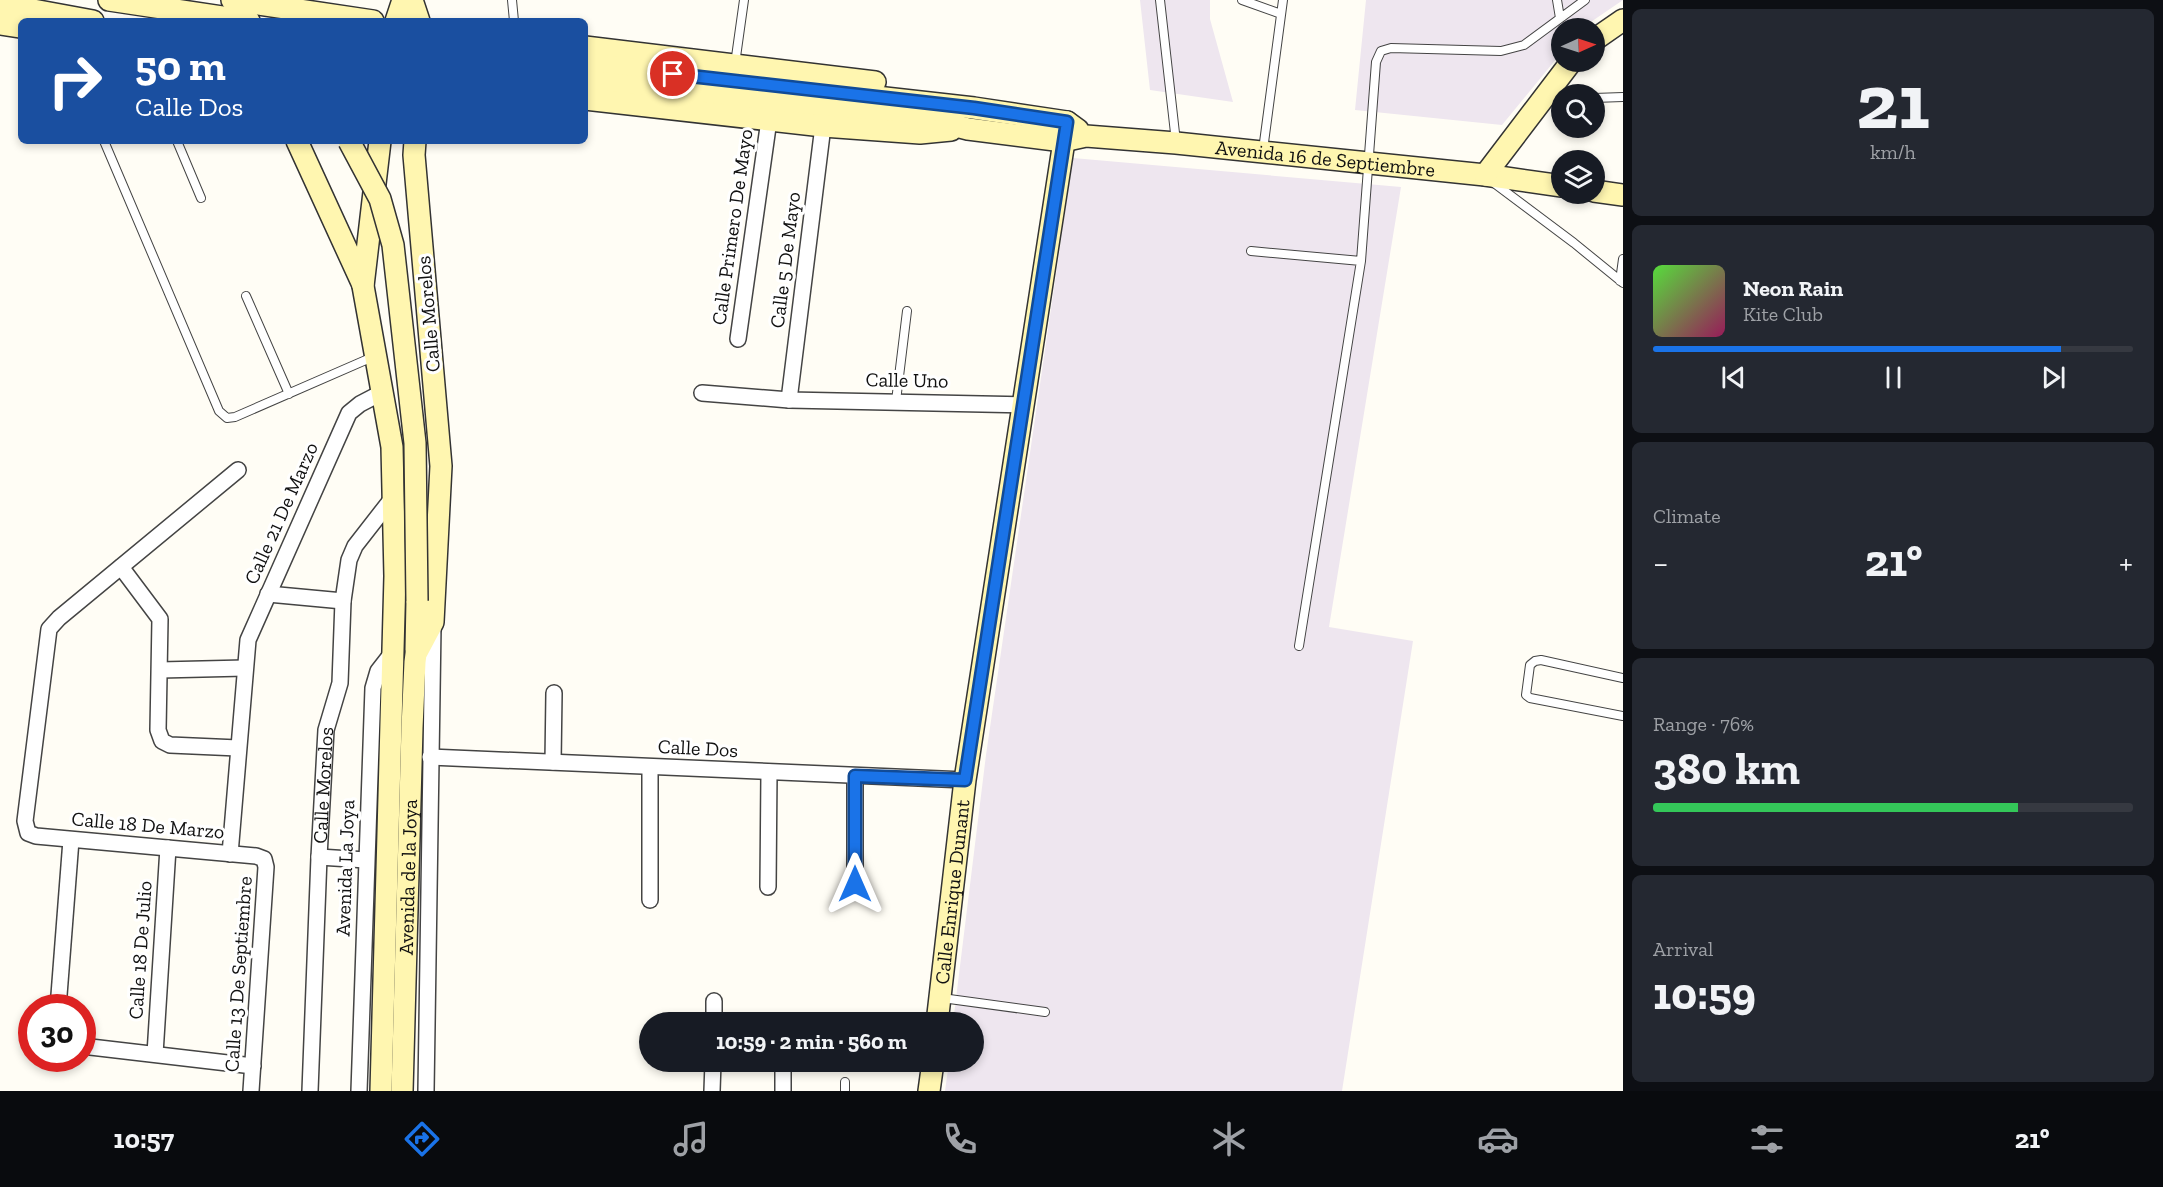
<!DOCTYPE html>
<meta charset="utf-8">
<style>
:root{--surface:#171b24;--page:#242831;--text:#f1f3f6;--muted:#9ea1a6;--line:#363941;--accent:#1a73e8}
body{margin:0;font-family:"Zilla Slab",serif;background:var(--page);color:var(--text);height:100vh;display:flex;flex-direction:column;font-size:22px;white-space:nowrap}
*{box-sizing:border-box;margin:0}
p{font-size:20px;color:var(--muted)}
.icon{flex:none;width:33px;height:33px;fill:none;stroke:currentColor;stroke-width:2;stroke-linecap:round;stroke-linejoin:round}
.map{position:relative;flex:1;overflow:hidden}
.side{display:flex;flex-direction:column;gap:9px;padding:9px;background:#0d0f14;width:540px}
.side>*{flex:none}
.banner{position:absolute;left:18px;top:18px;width:570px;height:126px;border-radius:9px;box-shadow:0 3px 9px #0003;background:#1a4fa0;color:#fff;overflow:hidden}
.needle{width:39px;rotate:87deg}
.buttons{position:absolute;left:1551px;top:18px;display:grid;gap:12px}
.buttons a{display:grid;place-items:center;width:54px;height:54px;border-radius:50%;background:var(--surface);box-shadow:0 3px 9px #0003;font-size:30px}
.speed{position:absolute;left:18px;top:994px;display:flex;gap:12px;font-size:30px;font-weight:700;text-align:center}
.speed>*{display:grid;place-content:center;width:78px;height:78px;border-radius:50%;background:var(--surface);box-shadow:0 3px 9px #0003;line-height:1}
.speed .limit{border:9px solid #d22;background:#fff;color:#111}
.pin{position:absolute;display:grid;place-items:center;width:51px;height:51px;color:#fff;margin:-26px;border:3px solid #fff;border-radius:50%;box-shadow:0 2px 6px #0007}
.me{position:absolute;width:66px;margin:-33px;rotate:0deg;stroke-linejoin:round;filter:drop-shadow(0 0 4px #0008)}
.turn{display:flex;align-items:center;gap:21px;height:126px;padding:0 18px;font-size:27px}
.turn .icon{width:78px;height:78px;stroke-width:2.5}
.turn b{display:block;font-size:42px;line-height:51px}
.big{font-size:45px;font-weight:700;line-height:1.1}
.side .card{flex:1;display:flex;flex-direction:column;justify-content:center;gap:9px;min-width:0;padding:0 21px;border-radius:9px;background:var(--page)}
.side .dial{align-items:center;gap:0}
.dial b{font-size:78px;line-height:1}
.song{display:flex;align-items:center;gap:18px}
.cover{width:72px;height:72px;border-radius:9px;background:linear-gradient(135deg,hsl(110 70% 55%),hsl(330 70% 35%))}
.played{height:6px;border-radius:3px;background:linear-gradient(90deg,var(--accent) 85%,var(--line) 85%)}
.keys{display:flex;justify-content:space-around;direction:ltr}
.heat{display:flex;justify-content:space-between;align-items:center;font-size:33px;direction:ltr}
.charge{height:9px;border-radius:4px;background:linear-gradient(90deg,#34c759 76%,var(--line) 0)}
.trip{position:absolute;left:639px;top:1012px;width:345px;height:60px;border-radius:30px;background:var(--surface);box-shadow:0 3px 9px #0003;font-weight:700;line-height:60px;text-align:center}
.menu{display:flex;height:96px;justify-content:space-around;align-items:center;background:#090b0e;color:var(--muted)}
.menu .icon{width:42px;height:42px}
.menu .selected{color:var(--accent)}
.menu b{font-size:27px;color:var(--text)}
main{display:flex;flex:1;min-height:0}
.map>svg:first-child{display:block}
.industrial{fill:#eee6ef}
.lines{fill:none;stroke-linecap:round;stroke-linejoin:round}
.lane-casing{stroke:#444;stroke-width:10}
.street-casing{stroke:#444;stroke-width:18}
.secondary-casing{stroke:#333;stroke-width:24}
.lane{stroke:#fff;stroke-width:8}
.street{stroke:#fff;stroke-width:15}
.secondary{stroke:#fff6b0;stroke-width:21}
.secondary-bridge-casing{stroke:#333;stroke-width:24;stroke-linecap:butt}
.secondary-bridge{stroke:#fff6b0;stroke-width:21}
.route-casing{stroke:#114b97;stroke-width:15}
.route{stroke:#1a73e8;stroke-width:10}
.labels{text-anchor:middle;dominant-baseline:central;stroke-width:6;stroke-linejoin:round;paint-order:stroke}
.street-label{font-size:20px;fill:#111;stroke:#fff}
</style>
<main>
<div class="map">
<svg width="1623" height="1091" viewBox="0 0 1623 1091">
<rect width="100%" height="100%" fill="#fffdf5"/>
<path class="industrial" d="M1140,0H1210V19L1233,102L1150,90Z
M1366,0H1623L1582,28H1562L1561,53L1502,125L1355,110Z
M1073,158L1401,187L1329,627L1413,641L1342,1091H945L949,1062H974V1023H953L986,755Z"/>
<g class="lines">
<defs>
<path id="lane" d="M512,0L514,21
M1160,0L1176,142
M1242,0L1281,14
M1557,0L1560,18
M735,64L744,0
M1594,98L1623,97
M104,141L219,411L227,418L235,417L375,356
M177,141L201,198
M1263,150L1283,0
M1494,183L1574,243L1623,283
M1251,251L1361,261
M1620,281L1623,259
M246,296L289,394
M896,401L907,311
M1299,646L1361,261L1376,62L1381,51L1391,48L1501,51L1524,45L1585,0
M1623,678L1541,660L1535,661L1530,665L1526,695L1530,698L1623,716
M942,998L1045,1012
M845,1091V1082"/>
<g id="street">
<path d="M738,339L769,120"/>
<path d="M702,393L789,400L1024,405"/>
<path d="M789,400L823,126"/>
<path d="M238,470L59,618L49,629L25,821L28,833L36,836L256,856L264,859L266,867L251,1091"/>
<path d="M121,567L160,619L158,730L162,741L170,745L238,748"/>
<path d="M268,594L343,601"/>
<path d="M160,670L245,668"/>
<path d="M430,757L965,780"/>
<path d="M553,762L554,693"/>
<path d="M230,854L248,640L349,413L360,404L383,392"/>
<path d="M319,857L366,860"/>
<path d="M855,884V776"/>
<path d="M768,887L769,772"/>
<path d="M650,900V767"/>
<path d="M58,1008L71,840"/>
<path d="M714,1023V1001"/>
<path d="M82,1046L253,1066"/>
<path d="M155,1054L168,848"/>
<path d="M783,1062V1091"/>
<path id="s1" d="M310,1091L319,857L326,730L340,683L343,601L349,560L355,546L394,496"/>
<path d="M359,1091L373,688L378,671L392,653"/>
<path d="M426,1091L433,626"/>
<path d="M712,1091L713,1062"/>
</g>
<g id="secondary">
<path d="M109,0L249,21"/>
<path d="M232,0L373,21"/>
<path d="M412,0L419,21"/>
<path d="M0,4L93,21"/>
<path d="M396,21L403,0"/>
<path d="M0,24L21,27"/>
<path d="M1594,40L1623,20"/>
<path d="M585,47L875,82"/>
<path d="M585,64L974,108L1067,122L1078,130"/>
<path id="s2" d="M585,81L925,118L968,129L1063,141L1086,136L1176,143L1485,175L1562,186"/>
<path d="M585,99L823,126L920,133L951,130"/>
<path d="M297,141L363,285"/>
<path d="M380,141L363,286L392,447L395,576L381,1091"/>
<path d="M1485,175L1571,62"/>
<path d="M1594,191L1623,195"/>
<path d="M416,650L417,601"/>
<path id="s3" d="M937,1023L965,780L1067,122"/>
<path id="s4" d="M402,1091L412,728L415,662L416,654L433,622L441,466L414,155L415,141"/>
<path d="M929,1091L933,1062"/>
</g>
</defs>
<use href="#lane" class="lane-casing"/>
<use href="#street" class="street-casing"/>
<use href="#secondary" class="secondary-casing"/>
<use href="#lane" class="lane"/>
<use href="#street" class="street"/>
<use href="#secondary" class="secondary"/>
<defs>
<path id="secondary-bridge" d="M349,141L380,199L393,245L415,443L417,601"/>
</defs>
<use href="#secondary-bridge" class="secondary-bridge-casing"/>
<use href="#secondary-bridge" class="secondary-bridge"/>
</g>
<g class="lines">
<defs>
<path id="route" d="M673,74L974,108L1067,122L965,780L855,776V884"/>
</defs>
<use href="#route" class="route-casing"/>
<use href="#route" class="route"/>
</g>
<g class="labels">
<g class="street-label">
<text stroke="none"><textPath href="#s2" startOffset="746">Avenida 16 de Septiembre</textPath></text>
<text transform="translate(732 227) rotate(-82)">Calle Primero De Mayo</text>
<text transform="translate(785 260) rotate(-83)">Calle 5 De Mayo</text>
<text transform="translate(428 314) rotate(-95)">Calle Morelos</text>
<text transform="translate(907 380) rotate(1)">Calle Uno</text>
<text transform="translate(281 513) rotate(-66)">Calle 21 De Marzo</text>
<text transform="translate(698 748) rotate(3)">Calle Dos</text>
<text stroke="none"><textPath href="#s1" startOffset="306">Calle Morelos</textPath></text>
<text transform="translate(148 825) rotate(5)">Calle 18 De Marzo</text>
<text transform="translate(345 868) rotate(-88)">Avenida La Joya</text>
<text stroke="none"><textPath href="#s4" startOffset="214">Avenida de la Joya</textPath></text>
<text stroke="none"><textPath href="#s3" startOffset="132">Calle Enrique Dunant</textPath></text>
<text transform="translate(140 950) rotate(-86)">Calle 18 De Julio</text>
<text transform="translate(238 974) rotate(-86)">Calle 13 De Septiembre</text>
</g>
</g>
</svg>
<div class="buttons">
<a><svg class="needle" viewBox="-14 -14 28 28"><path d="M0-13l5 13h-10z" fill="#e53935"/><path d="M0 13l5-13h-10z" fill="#9ea1a6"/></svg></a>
<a><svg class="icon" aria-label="search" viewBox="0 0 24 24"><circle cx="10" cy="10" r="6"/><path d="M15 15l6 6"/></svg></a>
<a><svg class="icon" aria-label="layers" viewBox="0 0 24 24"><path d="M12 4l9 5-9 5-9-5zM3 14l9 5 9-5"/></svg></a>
</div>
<div class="speed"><div class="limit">30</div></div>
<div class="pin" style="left:673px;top:74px;background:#d93025"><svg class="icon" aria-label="arrive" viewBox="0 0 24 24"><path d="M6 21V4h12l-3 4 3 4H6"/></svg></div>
<svg class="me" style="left:855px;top:884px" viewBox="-20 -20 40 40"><path d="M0-17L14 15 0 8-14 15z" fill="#1a73e8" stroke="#fff" stroke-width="4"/></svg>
<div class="trip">10:59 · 2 min · 560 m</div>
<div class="banner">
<div class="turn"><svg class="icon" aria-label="right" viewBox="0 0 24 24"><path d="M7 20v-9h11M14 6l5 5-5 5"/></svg><div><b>50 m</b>Calle Dos</div></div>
</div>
</div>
<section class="side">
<div class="card dial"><b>21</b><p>km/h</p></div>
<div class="card">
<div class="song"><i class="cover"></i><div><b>Neon Rain</b><p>Kite Club</p></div></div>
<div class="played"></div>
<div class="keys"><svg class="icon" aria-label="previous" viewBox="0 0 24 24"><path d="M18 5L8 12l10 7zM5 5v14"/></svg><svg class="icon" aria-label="pause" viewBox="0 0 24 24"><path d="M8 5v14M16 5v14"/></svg><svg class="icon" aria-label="next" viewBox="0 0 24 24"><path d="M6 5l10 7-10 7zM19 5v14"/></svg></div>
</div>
<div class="card"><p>Climate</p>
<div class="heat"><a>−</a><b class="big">21°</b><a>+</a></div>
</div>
<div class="card"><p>Range · 76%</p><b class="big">380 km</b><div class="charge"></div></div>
<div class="card"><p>Arrival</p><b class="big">10:59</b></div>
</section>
</main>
<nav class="menu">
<b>10:57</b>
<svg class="icon selected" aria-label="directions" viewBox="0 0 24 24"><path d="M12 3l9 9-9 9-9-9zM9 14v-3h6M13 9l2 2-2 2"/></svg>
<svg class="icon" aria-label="music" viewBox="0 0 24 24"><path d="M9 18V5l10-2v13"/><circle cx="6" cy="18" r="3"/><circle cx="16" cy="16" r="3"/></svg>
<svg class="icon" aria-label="phone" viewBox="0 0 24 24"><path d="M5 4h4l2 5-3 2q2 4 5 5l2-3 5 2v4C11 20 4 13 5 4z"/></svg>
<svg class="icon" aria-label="climate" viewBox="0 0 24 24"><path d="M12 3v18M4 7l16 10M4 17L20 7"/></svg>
<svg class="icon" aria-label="car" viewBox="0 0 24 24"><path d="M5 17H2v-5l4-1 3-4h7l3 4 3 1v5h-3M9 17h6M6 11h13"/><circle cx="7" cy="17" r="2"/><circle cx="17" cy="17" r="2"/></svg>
<svg class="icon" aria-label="filters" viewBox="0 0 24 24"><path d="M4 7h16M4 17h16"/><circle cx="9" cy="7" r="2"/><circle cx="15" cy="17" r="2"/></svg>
<b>21°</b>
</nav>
